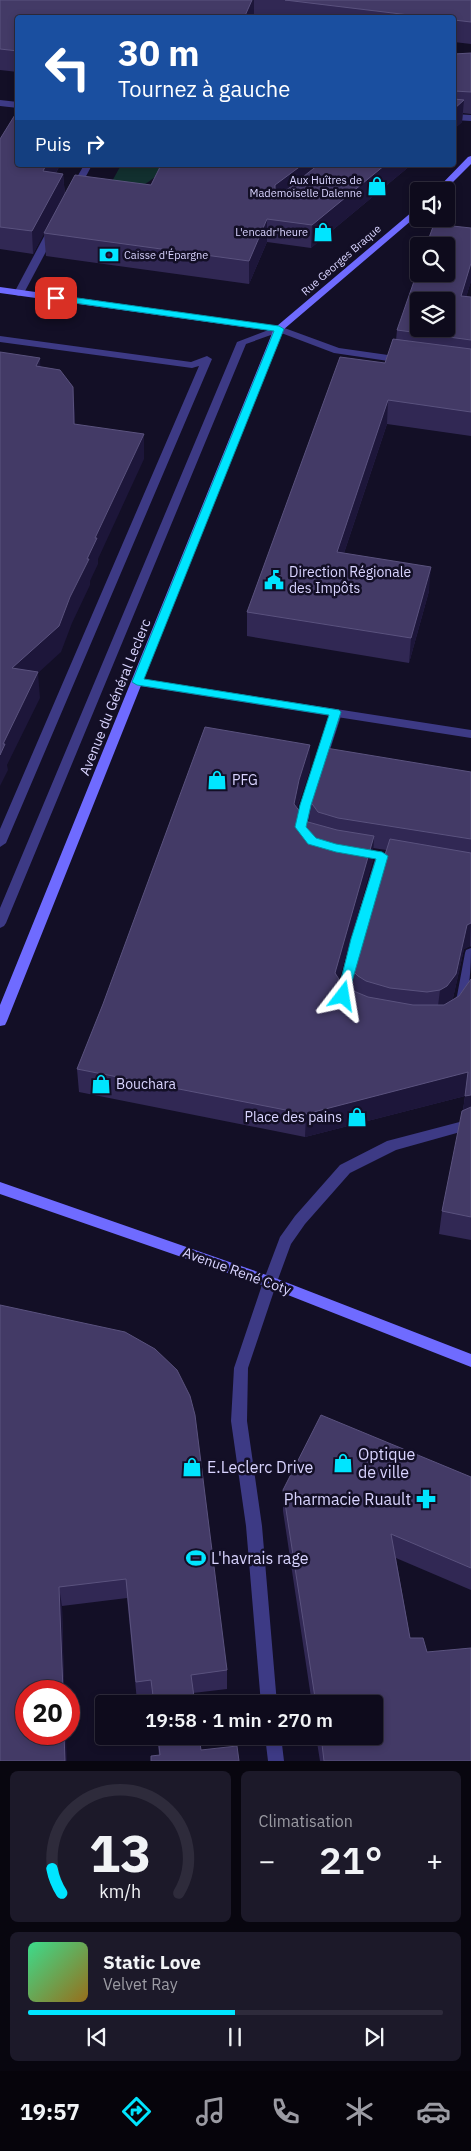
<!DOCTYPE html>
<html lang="fr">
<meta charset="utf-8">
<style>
:root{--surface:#0e0b1c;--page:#1c1929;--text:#f1f3f6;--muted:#9b9ba3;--line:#2e2b3b;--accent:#00e5ff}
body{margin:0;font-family:"IBM Plex Sans",sans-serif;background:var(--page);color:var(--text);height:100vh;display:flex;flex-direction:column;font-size:19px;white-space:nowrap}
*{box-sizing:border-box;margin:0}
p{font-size:16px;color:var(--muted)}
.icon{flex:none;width:28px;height:28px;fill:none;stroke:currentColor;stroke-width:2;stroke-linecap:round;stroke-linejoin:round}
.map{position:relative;height:1761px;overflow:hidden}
.panel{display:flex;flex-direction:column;gap:10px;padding:10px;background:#08060f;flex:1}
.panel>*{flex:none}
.top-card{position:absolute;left:15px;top:15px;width:441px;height:152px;border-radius:5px;box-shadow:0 2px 8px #0003,0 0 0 1px var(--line);background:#1a4fa0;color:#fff;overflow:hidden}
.fabs{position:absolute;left:410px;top:182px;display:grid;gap:10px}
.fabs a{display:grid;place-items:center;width:45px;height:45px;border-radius:5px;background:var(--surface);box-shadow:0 2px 8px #0003,0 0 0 1px var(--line);font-size:25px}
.speed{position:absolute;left:15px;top:1680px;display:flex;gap:10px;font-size:25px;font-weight:700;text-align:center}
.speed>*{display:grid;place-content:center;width:65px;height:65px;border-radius:50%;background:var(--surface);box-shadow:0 2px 8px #0003,0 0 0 1px var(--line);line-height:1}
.speed .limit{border:8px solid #d22;background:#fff;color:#111}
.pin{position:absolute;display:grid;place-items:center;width:42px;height:42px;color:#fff;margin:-21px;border-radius:10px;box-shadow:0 2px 8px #0006}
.me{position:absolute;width:55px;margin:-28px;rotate:14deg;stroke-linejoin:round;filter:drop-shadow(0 0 4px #0008)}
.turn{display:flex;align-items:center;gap:18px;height:105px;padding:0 20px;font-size:22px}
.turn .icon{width:65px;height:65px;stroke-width:2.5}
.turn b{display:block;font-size:35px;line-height:42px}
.then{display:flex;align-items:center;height:48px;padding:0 20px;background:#0003;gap:10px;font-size:19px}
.big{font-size:38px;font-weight:600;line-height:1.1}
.panel .tile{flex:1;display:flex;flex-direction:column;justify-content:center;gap:8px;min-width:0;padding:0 18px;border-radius:8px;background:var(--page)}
.panel .dial{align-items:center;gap:0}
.dial svg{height:130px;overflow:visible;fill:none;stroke:var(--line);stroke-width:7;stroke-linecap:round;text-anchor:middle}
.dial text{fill:var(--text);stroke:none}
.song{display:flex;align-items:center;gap:15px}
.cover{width:60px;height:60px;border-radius:8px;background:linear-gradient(135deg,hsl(150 70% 55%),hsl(40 70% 35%))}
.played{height:5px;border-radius:2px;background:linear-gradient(90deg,var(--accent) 50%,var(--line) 50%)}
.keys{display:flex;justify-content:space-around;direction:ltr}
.heat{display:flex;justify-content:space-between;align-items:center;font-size:28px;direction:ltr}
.panel .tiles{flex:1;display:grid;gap:10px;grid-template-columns:1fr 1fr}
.tile:last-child{grid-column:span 2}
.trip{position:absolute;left:95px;top:1695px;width:288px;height:50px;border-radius:5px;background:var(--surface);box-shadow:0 2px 8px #0003,0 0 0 1px var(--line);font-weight:600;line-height:50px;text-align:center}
.tab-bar{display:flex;height:80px;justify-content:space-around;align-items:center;background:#06040b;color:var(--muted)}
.tab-bar .icon{width:35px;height:35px}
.tab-bar .current{color:var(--accent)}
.tab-bar b{font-size:22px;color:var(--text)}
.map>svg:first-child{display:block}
.green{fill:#12302f}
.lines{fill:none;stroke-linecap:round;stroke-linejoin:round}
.lane{fill:#3d3a85;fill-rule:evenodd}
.street{fill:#3d3a85;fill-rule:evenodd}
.secondary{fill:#6f6bff;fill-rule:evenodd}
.wall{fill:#312854;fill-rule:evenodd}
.shaded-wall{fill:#1d163a}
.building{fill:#433a66;stroke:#5a527e;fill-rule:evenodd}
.route{fill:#00e5ff;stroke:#0095a6}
.labels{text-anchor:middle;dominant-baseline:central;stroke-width:5;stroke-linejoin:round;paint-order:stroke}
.far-poi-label{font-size:11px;fill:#d9d4ff;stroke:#130f26;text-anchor:end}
.far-street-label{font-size:11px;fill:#d9d4ff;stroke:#130f26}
.poi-label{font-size:14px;fill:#d9d4ff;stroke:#130f26;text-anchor:start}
.street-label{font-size:14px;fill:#d9d4ff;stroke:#130f26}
.near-poi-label{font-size:16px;fill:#d9d4ff;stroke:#130f26;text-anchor:start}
</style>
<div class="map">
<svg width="471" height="1761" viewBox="0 0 471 1761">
<rect width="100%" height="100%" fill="#130f26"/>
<path class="green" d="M121,165H164C151,188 129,191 105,194Z"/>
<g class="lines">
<path class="lane" d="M279,326L282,327V331L246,344L6,923L4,926L0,928V908L237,342Z
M336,709L342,713L312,805L307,826L310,831L304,835L300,834L295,827L300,805L330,713Z
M382,852L388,856L363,939L350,996L353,1001L351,1005H341L336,996L351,939L376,856Z
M471,948C471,961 471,1015 453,1008L451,1004L457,996L465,953L466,950Z"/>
<path class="street" d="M0,100L18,102V108L0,106Z
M454,114L471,115V121L454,120Z
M84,165H92L77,193H71L69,191Z
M53,226L58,229L24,293L19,296L16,295L14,293L48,229Z
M279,326L339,348L402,357L407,360L402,363L334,353L276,331V327Z
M0,336L191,362L207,356L212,359L6,843L0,847V829L199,366L192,368L0,342Z
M137,678L471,730V738L133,685L131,682L133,679Z
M471,1119V1129L396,1150L350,1173L305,1224L291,1244L277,1282L248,1368L247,1421L262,1526L277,1704H261L246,1526L231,1421L234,1368L263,1282L280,1237L295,1216L340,1165L387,1141Z
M265,1736H281L284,1761H268Z"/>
<path class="secondary" d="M471,156V164L444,191H435L468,157Z
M419,206V214L283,330L7,1021L5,1025L0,1026V1005L273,331L0,293V287L277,326Z
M0,1182L275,1278L471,1354V1367L265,1286L0,1194Z"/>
</g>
<path class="wall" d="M0,0H471V44L454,42V18H18V72L0,70Z
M471,53V114L463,113L462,122L454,129V54Z
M0,139L60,165L56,173L63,174L65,195L151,185L161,165H411L311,248L267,242L249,284L46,256L44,233L33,254L0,249Z
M471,228V281L466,297H471V436L387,424L344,553L429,591L409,663L247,636V612L385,363L396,340L397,330Z
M310,769L297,808L309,822L310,801L471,772V947L470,946L464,949L453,998L450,1001L459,996L471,979V1240L439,1234L442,1211L463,1110L465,1096L305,1137L79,1092L77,1069ZM373,848L386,850L353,971L352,990L344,987L339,979L373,860Z
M0,1305L227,1670V1689L193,1693L195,1704H153L152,1699L137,1701L127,1598L62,1606L64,1691H26Z
M471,1477V1590L396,1558L410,1638L427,1652L471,1761H320L316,1736H374V1704H312L283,1511V1490Z
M157,1736H199L201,1750L159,1755Z"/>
<path class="shaded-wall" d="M252,0H254V18H244Z
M464,100L462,122L454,129V109Z
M46,165H60L44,194L43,171Z
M302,165H332L275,208V185Z
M385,165H411L311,248L312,225Z
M63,174L65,196L33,254L32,231Z
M267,219V242L249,284V261Z
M471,263V281L459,320L461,296Z
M40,358L41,383L36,366Z
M73,387L75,412V449L74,424Z
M388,400L387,424L336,577L337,552Z
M144,434V459L98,559V564L90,581V585L72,623L61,652L38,673L40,698L7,765L8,770L0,786V755L3,744L12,668L70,597L87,559L95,538Z
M431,567L429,591L409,663L411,638Z
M310,745V769L298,804L294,828V804L299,780Z
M374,836L373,860L334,997L335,973Z
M471,923L470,946L464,949L453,998L445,1010L437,1014L440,990L467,925Z
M468,1072L471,1095V1118L462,1119L465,1096L305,1137L306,1114Z
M59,1587L62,1606L64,1691H63Z
M64,1734H66L67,1761H65Z"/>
<path class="building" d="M0,0H252L244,18H18V51L0,49Z
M285,0H471V22L454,20V18H434Z
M471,53V92L454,91V99L464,100L454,109V54Z
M18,110V165H46L43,171L63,174L32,231L0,227V139Z
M161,165H302L275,185V192H284L318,165H385L312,225L267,219L249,261L44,233L75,175L151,185Z
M434,224L471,228V263L461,296L471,297V340L397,330L419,267V274H446V246H426ZM419,301H446V329H419Z
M393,339L471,349V412L388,400L337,552L431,567L411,638L247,612L340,357L385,363Z
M0,352L40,358L36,366L60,370L73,387L74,424L144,434L95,538H97L87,559H89L70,597L59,626L12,668L38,672L3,744H5L0,755Z
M205,727L310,745L299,780L294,804L308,822L337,830L374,836L335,973L344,987L368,997L413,1005H444L459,996L471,979V1095L465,1096L468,1072L306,1114L77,1069L103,1004Z
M326,748L471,772V839L338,818L318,812L310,801Z
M390,839L471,853V923L467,925L456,974L447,986L440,990L427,992L390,988L366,981L358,976L353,971L366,915Z
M471,1107V1217L442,1211L462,1111Z
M0,1305L125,1332L155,1349L177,1370L190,1396L195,1415L227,1670L191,1675L195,1704H154L151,1680L136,1682L126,1579L59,1587L63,1691H26V1734H64L65,1761H0Z
M321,1415L471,1477V1568L391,1534L410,1638H423L427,1652L471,1648V1761H324L321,1736H374V1704H316L283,1490Z
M158,1736H199L201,1750L237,1746L239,1761H151V1756L160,1755Z"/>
<path class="route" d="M56,295L279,326L284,329L144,679L339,710L341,712L311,805L306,827L316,838L336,844L382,852L388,856L347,999H338L337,996L351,939L376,859L336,852L308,844L295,827L300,805L329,715L137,685L132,682L274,331L53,300L52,298Z"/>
<defs>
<symbol id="shop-bare" viewBox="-9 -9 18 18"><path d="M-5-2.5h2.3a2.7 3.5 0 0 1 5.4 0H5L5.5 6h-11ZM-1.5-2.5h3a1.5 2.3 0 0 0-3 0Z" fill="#00e5ff" stroke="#130f26" stroke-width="2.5" paint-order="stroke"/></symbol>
<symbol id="bank-bare" viewBox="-9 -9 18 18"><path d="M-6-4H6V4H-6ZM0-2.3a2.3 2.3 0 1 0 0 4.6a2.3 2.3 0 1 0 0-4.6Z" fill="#00e5ff" stroke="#130f26" stroke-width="2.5" paint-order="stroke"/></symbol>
<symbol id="civic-bare" viewBox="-9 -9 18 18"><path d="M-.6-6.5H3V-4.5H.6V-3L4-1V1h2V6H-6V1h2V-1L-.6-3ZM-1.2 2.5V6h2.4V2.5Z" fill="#00e5ff" stroke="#130f26" stroke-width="2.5" paint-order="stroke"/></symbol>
<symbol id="pharmacy-bare" viewBox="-9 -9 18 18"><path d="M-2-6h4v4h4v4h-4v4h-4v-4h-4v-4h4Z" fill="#00e5ff" stroke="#130f26" stroke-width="2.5" paint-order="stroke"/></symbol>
<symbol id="stadium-bare" viewBox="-9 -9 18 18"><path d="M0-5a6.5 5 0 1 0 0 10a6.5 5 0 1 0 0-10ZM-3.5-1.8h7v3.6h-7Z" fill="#00e5ff" stroke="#130f26" stroke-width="2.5" paint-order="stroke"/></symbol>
</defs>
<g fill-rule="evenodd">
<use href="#shop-bare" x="363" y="172" width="28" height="28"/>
<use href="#shop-bare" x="309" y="218" width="28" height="28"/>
<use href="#bank-bare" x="95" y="241" width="28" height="28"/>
<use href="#civic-bare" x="260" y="566" width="28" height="28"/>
<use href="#shop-bare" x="203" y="766" width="28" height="28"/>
<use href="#shop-bare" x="87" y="1070" width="28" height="28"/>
<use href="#shop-bare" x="343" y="1103" width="28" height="28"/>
<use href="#shop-bare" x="329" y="1449" width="28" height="28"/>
<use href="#shop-bare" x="178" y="1453" width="28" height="28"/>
<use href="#pharmacy-bare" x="412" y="1485" width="28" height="28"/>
<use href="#stadium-bare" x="182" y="1544" width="28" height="28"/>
</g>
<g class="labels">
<g class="far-poi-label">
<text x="362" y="180">Aux Huîtres de<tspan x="362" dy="13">Mademoiselle Dalenne</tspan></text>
<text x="308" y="232">L'encadr'heure</text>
<text x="124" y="255" text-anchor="start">Caisse d'Épargne</text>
</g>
<g class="far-street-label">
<text transform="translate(341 260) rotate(-41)">Rue Georges Braque</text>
</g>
<g class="poi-label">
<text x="289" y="572">Direction Régionale<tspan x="289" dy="16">des Impôts</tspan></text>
<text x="232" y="780">PFG</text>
<text x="116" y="1084">Bouchara</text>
<text x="342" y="1117" text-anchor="end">Place des pains</text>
</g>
<g class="street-label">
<text transform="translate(115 697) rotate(-68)">Avenue du Général Leclerc</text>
<text transform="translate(237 1271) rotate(20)">Avenue René Coty</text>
</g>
<g class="near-poi-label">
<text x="358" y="1454">Optique<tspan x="358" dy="18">de ville</tspan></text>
<text x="207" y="1467">E.Leclerc Drive</text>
<text x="411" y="1499" text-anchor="end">Pharmacie Ruault</text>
<text x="211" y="1558">L'havrais rage</text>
</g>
</g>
</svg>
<div class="fabs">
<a><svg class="icon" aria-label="sound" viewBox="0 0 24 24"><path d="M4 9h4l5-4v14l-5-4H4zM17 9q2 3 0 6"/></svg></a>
<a><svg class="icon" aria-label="search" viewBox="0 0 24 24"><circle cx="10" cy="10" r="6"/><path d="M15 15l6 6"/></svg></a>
<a><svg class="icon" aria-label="layers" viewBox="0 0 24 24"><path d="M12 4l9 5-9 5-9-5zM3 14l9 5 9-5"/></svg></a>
</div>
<div class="speed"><div class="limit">20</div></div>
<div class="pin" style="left:56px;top:298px;background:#d93025"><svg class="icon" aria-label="arrive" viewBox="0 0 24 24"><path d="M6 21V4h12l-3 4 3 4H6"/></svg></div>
<svg class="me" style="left:343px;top:996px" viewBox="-20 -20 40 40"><path d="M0-17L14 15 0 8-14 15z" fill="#00e5ff" stroke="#fff" stroke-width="4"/></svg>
<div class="trip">19:58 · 1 min · 270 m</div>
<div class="top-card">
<div class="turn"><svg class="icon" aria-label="left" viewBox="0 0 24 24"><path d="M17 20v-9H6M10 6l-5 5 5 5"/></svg><div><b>30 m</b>Tournez à gauche</div></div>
<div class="then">Puis<svg class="icon" aria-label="right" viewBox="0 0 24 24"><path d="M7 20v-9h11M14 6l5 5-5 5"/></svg></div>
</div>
</div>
<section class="panel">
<div class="tiles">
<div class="tile dial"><svg viewBox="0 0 100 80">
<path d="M14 69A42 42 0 1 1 86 69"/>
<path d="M14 69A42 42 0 0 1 8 54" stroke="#00e5ff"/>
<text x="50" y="56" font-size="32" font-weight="700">13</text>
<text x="50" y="72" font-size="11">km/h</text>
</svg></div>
<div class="tile"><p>Climatisation</p>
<div class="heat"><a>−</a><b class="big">21°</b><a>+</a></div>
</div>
<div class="tile">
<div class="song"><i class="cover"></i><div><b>Static Love</b><p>Velvet Ray</p></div></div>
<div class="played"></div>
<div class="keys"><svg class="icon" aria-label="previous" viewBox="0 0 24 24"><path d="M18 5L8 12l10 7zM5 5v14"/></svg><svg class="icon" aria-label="pause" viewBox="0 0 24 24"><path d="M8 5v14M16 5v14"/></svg><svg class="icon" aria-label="next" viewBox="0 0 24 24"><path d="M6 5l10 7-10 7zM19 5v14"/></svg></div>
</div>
</div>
</section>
<nav class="tab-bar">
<b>19:57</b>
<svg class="icon current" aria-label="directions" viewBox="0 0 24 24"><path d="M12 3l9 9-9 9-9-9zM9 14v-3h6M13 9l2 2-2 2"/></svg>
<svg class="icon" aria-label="music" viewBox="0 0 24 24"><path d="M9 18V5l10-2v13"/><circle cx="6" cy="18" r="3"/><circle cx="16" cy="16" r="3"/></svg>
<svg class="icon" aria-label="phone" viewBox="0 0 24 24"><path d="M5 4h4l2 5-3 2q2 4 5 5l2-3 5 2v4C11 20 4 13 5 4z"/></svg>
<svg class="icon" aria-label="climate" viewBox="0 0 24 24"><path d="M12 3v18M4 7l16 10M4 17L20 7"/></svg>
<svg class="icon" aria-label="car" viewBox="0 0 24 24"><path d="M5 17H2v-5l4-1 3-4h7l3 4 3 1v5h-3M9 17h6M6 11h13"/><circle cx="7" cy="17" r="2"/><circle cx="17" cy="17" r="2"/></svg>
</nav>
